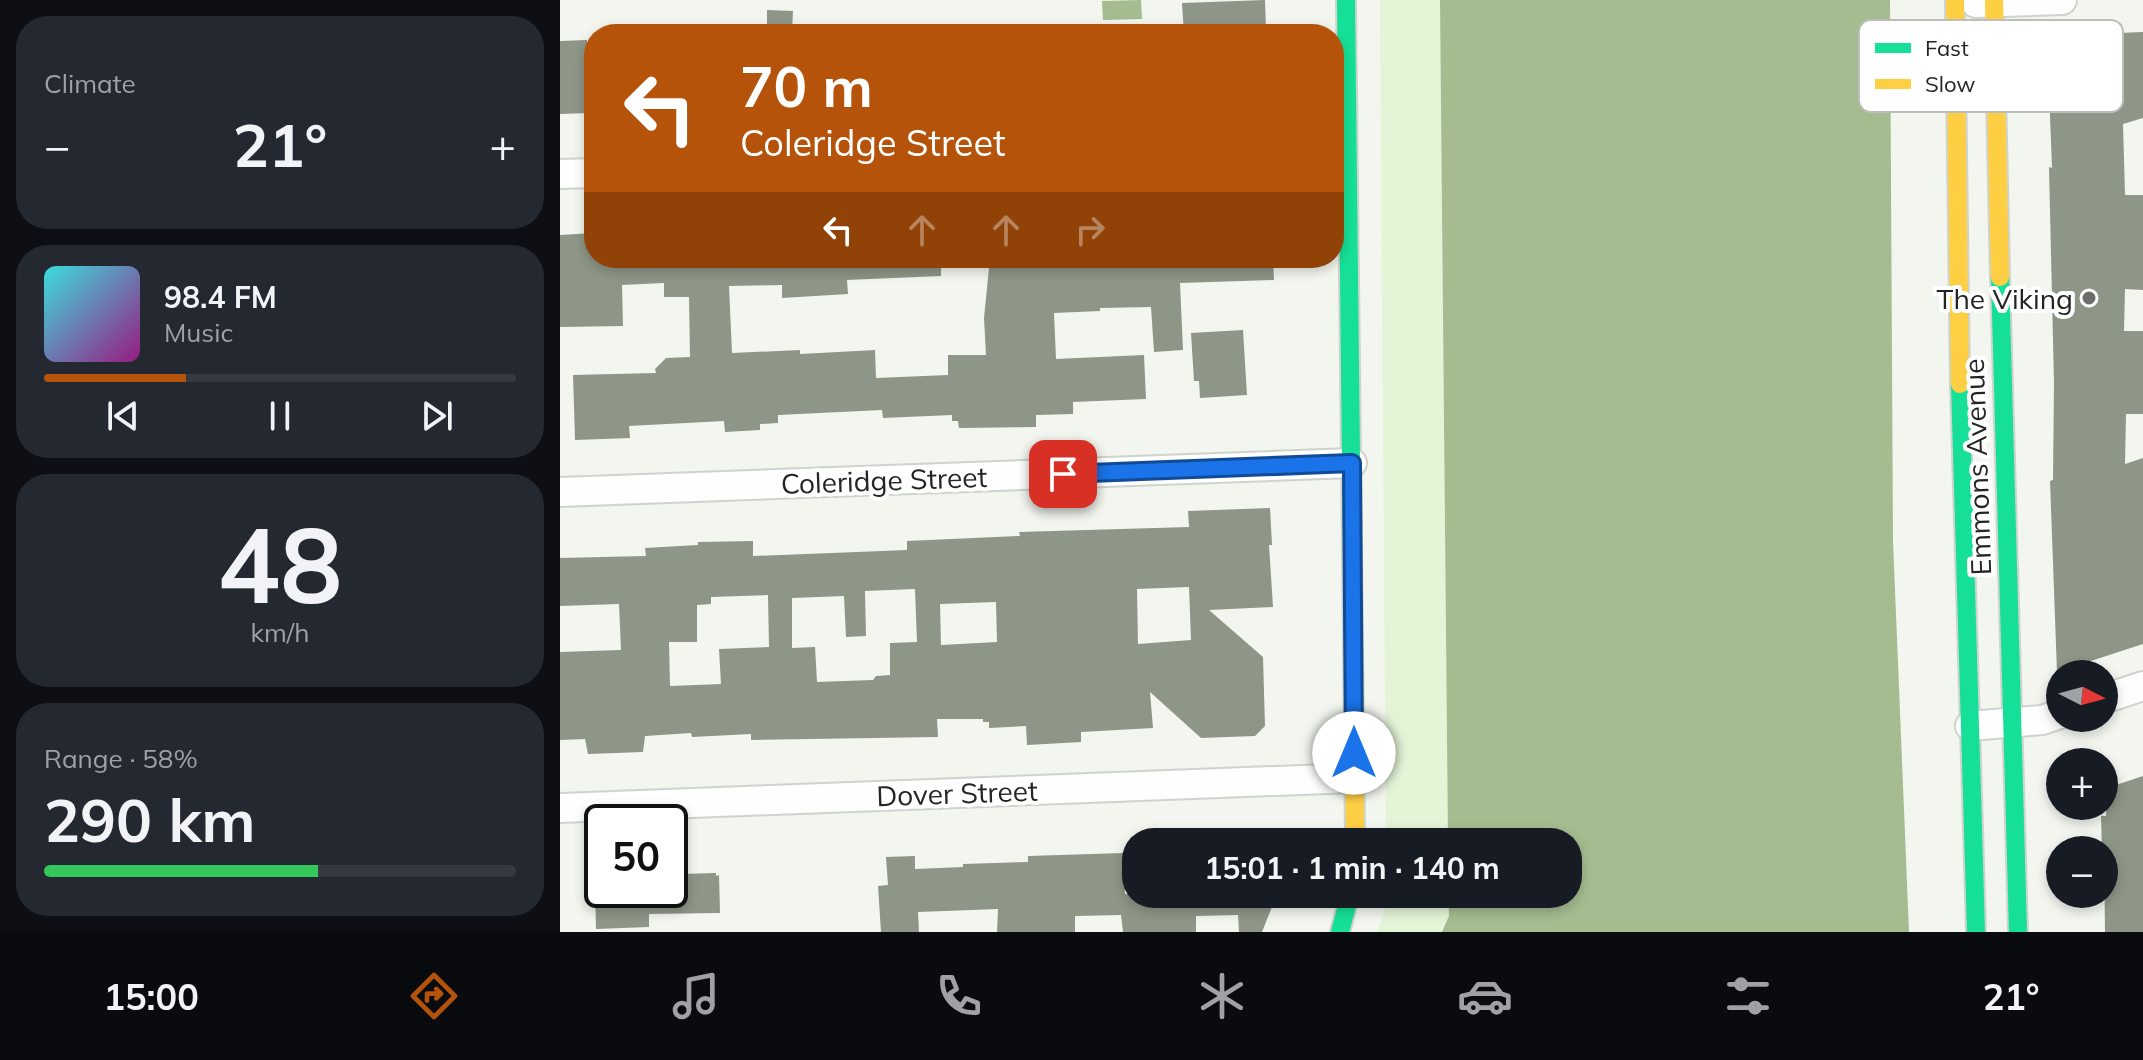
<!DOCTYPE html>
<meta charset="utf-8">
<style>
:root{--surface:#171b24;--page:#242831;--text:#f1f3f6;--muted:#9ea1a6;--line:#363941;--accent:#b45309}
body{margin:0;font-family:Mulish,sans-serif;background:var(--page);color:var(--text);height:100vh;display:flex;flex-direction:column;font-size:30px;white-space:nowrap}
*{box-sizing:border-box;margin:0}
p{font-size:26px;color:var(--muted)}
.icon{flex:none;width:44px;height:44px;fill:none;stroke:currentColor;stroke-width:2;stroke-linecap:round;stroke-linejoin:round}
.map{position:relative;flex:1;overflow:hidden}
.details{display:flex;flex-direction:column;gap:16px;padding:16px;background:#0d0f14;width:560px}
.details>*{flex:none}
.hud{position:absolute;left:24px;top:24px;width:760px;height:244px;border-radius:32px;box-shadow:0 4px 12px #0003;background:#b45309;color:#fff;overflow:hidden}
.needle{width:52px;rotate:96deg}
.buttons{position:absolute;left:1486px;top:660px;display:grid;gap:16px}
.buttons a{display:grid;place-items:center;width:72px;height:72px;border-radius:50%;background:var(--surface);box-shadow:0 4px 12px #0003;font-size:40px}
.speed{position:absolute;left:24px;top:804px;display:flex;gap:16px;font-size:40px;font-weight:700;text-align:center}
.speed>*{display:grid;place-content:center;width:104px;height:104px;border-radius:50%;background:var(--surface);box-shadow:0 4px 12px #0003;line-height:1}
.speed .limit{border:4px solid #111;border-radius:12px;background:#fff;color:#111}
.pin{position:absolute;display:grid;place-items:center;width:68px;height:68px;color:#fff;margin:-34px;border-radius:16px;box-shadow:0 4px 12px #0006}
.me{position:absolute;width:88px;margin:-44px;rotate:0deg;stroke-linejoin:round;filter:drop-shadow(0 0 6px #0008)}
.turn{display:flex;align-items:center;gap:28px;height:168px;padding:0 24px;font-size:36px}
.turn .icon{width:104px;height:104px;stroke-width:2.5}
.turn b{display:block;font-size:56px;line-height:68px}
.lanes{display:flex;align-items:center;height:76px;padding:0 24px;background:#0003;justify-content:center;gap:40px;direction:ltr}
.lanes .off{opacity:.35}
.big{font-size:60px;font-weight:700;line-height:1.1}
.details .card{flex:1;display:flex;flex-direction:column;justify-content:center;gap:12px;min-width:0;padding:0 28px;border-radius:32px;background:var(--page)}
.details .dial{align-items:center;gap:0}
.dial b{font-size:104px;line-height:1}
.song{display:flex;align-items:center;gap:24px}
.cover{width:96px;height:96px;border-radius:12px;background:linear-gradient(135deg,hsl(180 70% 55%),hsl(310 70% 35%))}
.played{height:8px;border-radius:4px;background:linear-gradient(90deg,var(--accent) 30%,var(--line) 30%)}
.keys{display:flex;justify-content:space-around;direction:ltr}
.heat{display:flex;justify-content:space-between;align-items:center;font-size:44px;direction:ltr}
.charge{height:12px;border-radius:6px;background:linear-gradient(90deg,#34c759 58%,var(--line) 0)}
.trip{position:absolute;left:562px;top:828px;width:460px;height:80px;border-radius:32px;background:var(--surface);box-shadow:0 4px 12px #0003;font-weight:700;line-height:80px;text-align:center}
.menu{display:flex;height:128px;justify-content:space-around;align-items:center;background:#090b0e;color:var(--muted)}
.menu .icon{width:56px;height:56px}
.menu .selected{color:var(--accent)}
.menu b{font-size:36px;color:var(--text)}
main{display:flex;flex:1;min-height:0}
.map>svg:first-child{display:block}
.green{fill:#e3f4d7}
.water{fill:#a4bc90}
.building{fill:#8e9687;fill-rule:evenodd}
.lines{fill:none;stroke-linecap:round;stroke-linejoin:round}
.street-casing{stroke:#cfd3cd;stroke-width:32}
.fast-casing{stroke:#cfd3cd;stroke-width:22}
.slow-casing{stroke:#cfd3cd;stroke-width:22}
.street{stroke:#fdfefd;stroke-width:28}
.fast{stroke:#16e098;stroke-width:18}
.slow{stroke:#ffcf43;stroke-width:18}
.route-casing{stroke:#114b97;stroke-width:20}
.route{stroke:#1a73e8;stroke-width:14}
.poi-dot{fill:#6b6e68;stroke:#fff;stroke-width:3}
.labels{text-anchor:middle;dominant-baseline:central;stroke-width:8;stroke-linejoin:round;paint-order:stroke}
.poi-label{font-size:28px;fill:#222520;stroke:#fff;text-anchor:end}
.street-label{font-size:28px;fill:#222520;stroke:#fff}
.key{fill:#fff;stroke:#bdbebc;stroke-width:2}
.key-label{font-size:22px;fill:#222520}
</style>
<main>
<section class="details">
<div class="card"><p>Climate</p>
<div class="heat"><a>−</a><b class="big">21°</b><a>+</a></div>
</div>
<div class="card">
<div class="song"><i class="cover"></i><div><b>98.4 FM</b><p>Music</p></div></div>
<div class="played"></div>
<div class="keys"><svg class="icon" aria-label="previous" viewBox="0 0 24 24"><path d="M18 5L8 12l10 7zM5 5v14"/></svg><svg class="icon" aria-label="pause" viewBox="0 0 24 24"><path d="M8 5v14M16 5v14"/></svg><svg class="icon" aria-label="next" viewBox="0 0 24 24"><path d="M6 5l10 7-10 7zM19 5v14"/></svg></div>
</div>
<div class="card dial"><b>48</b><p>km/h</p></div>
<div class="card"><p>Range · 58%</p><b class="big">290 km</b><div class="charge"></div></div>
</section>
<div class="map">
<svg width="1583" height="932" viewBox="0 0 1583 932">
<rect width="100%" height="100%" fill="#f2f6ef"/>
<path class="green" d="M820,0H880L888,842H826Z
M827,894H888L889,916L882,932H817L827,905Z"/>
<path class="water" d="M581,0L582,19L543,20L542,1Z
M880,0H1330L1333,541L1349,932H882L889,916L888,894H1008V842H888Z"/>
<path class="building" d="M705,0L706,30L624,34L622,3Z
M207,10L233,11L232,33H207Z
M1583,32V118L1563,124L1565,195H1583V290L1565,289L1564,331H1583V414H1566L1565,464L1583,458V644L1497,672L1490,481L1493,480L1494,383L1489,167L1492,168L1487,36Z
M27,40L29,113L0,114V41Z
M34,233V258H381V276L287,280L288,294L222,298V285L169,286L172,353L240,350V354L315,350L316,378L388,375V355H426L424,318L430,258H713L714,280L620,283L623,350L594,352L591,307L540,308V311L494,313L496,359L584,355L586,399L513,402V414L476,415V427L399,428L398,421H392V415L323,418L322,410L218,415V423L200,424V430L165,432L164,421L69,426L70,438L15,440L13,375L96,373L95,369L106,358L130,357L129,297H104V283L62,285L63,326L0,327V235Z
M683,330L687,395L640,398L639,381H634L631,333Z
M710,508L712,545H709L713,607L649,610L703,657L705,726L695,736L641,738L590,692L593,728L521,732V742L467,745L466,726L429,728V722H423V719H377L378,737L191,740V734L132,737L131,733L85,736L83,752L28,754L25,739L0,740V652L61,650L59,604L0,606V558L86,556L85,548L138,545V542L193,541V556L347,550V541L460,536L459,532L629,527L628,511ZM629,587L631,640L578,644L577,589ZM355,589L357,642L330,643V675L316,676L313,680L257,682L255,647L232,648V598L284,596L286,637L306,636L305,591ZM208,595L209,647L159,649L161,684L110,686L109,642H137V605L151,604V597ZM436,602L437,642L381,645L380,604Z
M1583,776V932H1545L1544,850H1542L1541,816H1546L1547,788Z
M564,853L565,894H717L702,932H679L678,915L636,916V932H563L561,915L515,916V932H437L438,909L358,912L359,932H321L318,886L328,885L326,857L355,856V869L403,867V864L468,862V856Z
M156,873V876L159,875L160,913L89,914V927L36,929L35,890H118L117,878H120V874Z"/>
<g class="lines">
<defs>
<path id="street" d="M1416,3L1502,0
M0,174L34,173
M0,492L792,463
M1544,699L1583,686
M1410,726L1482,720L1500,714
M0,808L794,778"/>
<path id="fast" d="M786,0L794,737
M1440,277L1458,932
M1400,384L1416,932
M780,932L790,894"/>
<path id="slow" d="M1395,0L1400,384
M1434,0L1440,277
M794,737L795,842"/>
</defs>
<use href="#street" class="street-casing"/>
<use href="#fast" class="fast-casing"/>
<use href="#slow" class="slow-casing"/>
<use href="#street" class="street"/>
<use href="#fast" class="fast"/>
<use href="#slow" class="slow"/>
</g>
<g class="lines">
<defs>
<path id="route" d="M503,474L792,463L794,753"/>
</defs>
<use href="#route" class="route-casing"/>
<use href="#route" class="route"/>
</g>
<circle class="poi-dot" cx="1529" cy="298" r="8"/>
<g class="labels">
<g class="poi-label">
<text x="1513" y="298">The Viking</text>
</g>
<g class="street-label">
<text transform="translate(1417 467) rotate(-92)">Emmons Avenue</text>
<text transform="translate(324 480) rotate(-2)">Coleridge Street</text>
<text transform="translate(397 793) rotate(-2)">Dover Street</text>
</g>
</g>
<rect x="1299" y="20" width="264" height="92" rx="12" class="key"/>
<rect x="1315" y="43" width="36" height="10" fill="#16e098"/>
<rect x="1315" y="79" width="36" height="10" fill="#ffcf43"/>
<g class="key-label">
<text x="1365" y="56">Fast</text>
<text x="1365" y="92">Slow</text>
</g>
</svg>
<div class="buttons">
<a><svg class="needle" viewBox="-14 -14 28 28"><path d="M0-13l5 13h-10z" fill="#e53935"/><path d="M0 13l5-13h-10z" fill="#9ea1a6"/></svg></a>
<a>+</a>
<a>−</a>
</div>
<div class="speed"><div class="limit">50</div></div>
<div class="pin" style="left:503px;top:474px;background:#d93025"><svg class="icon" aria-label="arrive" viewBox="0 0 24 24"><path d="M6 21V4h12l-3 4 3 4H6"/></svg></div>
<svg class="me" style="left:794px;top:753px" viewBox="-20 -20 40 40"><circle r="19" fill="#fff"/><path d="M0-13L10 11 0 6-10 11z" fill="#1a73e8"/></svg>
<div class="trip">15:01 · 1 min · 140 m</div>
<div class="hud">
<div class="turn"><svg class="icon" aria-label="left" viewBox="0 0 24 24"><path d="M17 20v-9H6M10 6l-5 5 5 5"/></svg><div><b>70 m</b>Coleridge Street</div></div>
<div class="lanes"><svg class="icon" aria-label="left" viewBox="0 0 24 24"><path d="M17 20v-9H6M10 6l-5 5 5 5"/></svg><svg class="icon off" aria-label="ahead" viewBox="0 0 24 24"><path d="M12 20V5M6 11l6-6 6 6"/></svg><svg class="icon off" aria-label="ahead" viewBox="0 0 24 24"><path d="M12 20V5M6 11l6-6 6 6"/></svg><svg class="icon off" aria-label="right" viewBox="0 0 24 24"><path d="M7 20v-9h11M14 6l5 5-5 5"/></svg></div>
</div>
</div>
</main>
<nav class="menu">
<b>15:00</b>
<svg class="icon selected" aria-label="directions" viewBox="0 0 24 24"><path d="M12 3l9 9-9 9-9-9zM9 14v-3h6M13 9l2 2-2 2"/></svg>
<svg class="icon" aria-label="music" viewBox="0 0 24 24"><path d="M9 18V5l10-2v13"/><circle cx="6" cy="18" r="3"/><circle cx="16" cy="16" r="3"/></svg>
<svg class="icon" aria-label="phone" viewBox="0 0 24 24"><path d="M5 4h4l2 5-3 2q2 4 5 5l2-3 5 2v4C11 20 4 13 5 4z"/></svg>
<svg class="icon" aria-label="climate" viewBox="0 0 24 24"><path d="M12 3v18M4 7l16 10M4 17L20 7"/></svg>
<svg class="icon" aria-label="car" viewBox="0 0 24 24"><path d="M5 17H2v-5l4-1 3-4h7l3 4 3 1v5h-3M9 17h6M6 11h13"/><circle cx="7" cy="17" r="2"/><circle cx="17" cy="17" r="2"/></svg>
<svg class="icon" aria-label="filters" viewBox="0 0 24 24"><path d="M4 7h16M4 17h16"/><circle cx="9" cy="7" r="2"/><circle cx="15" cy="17" r="2"/></svg>
<b>21°</b>
</nav>
